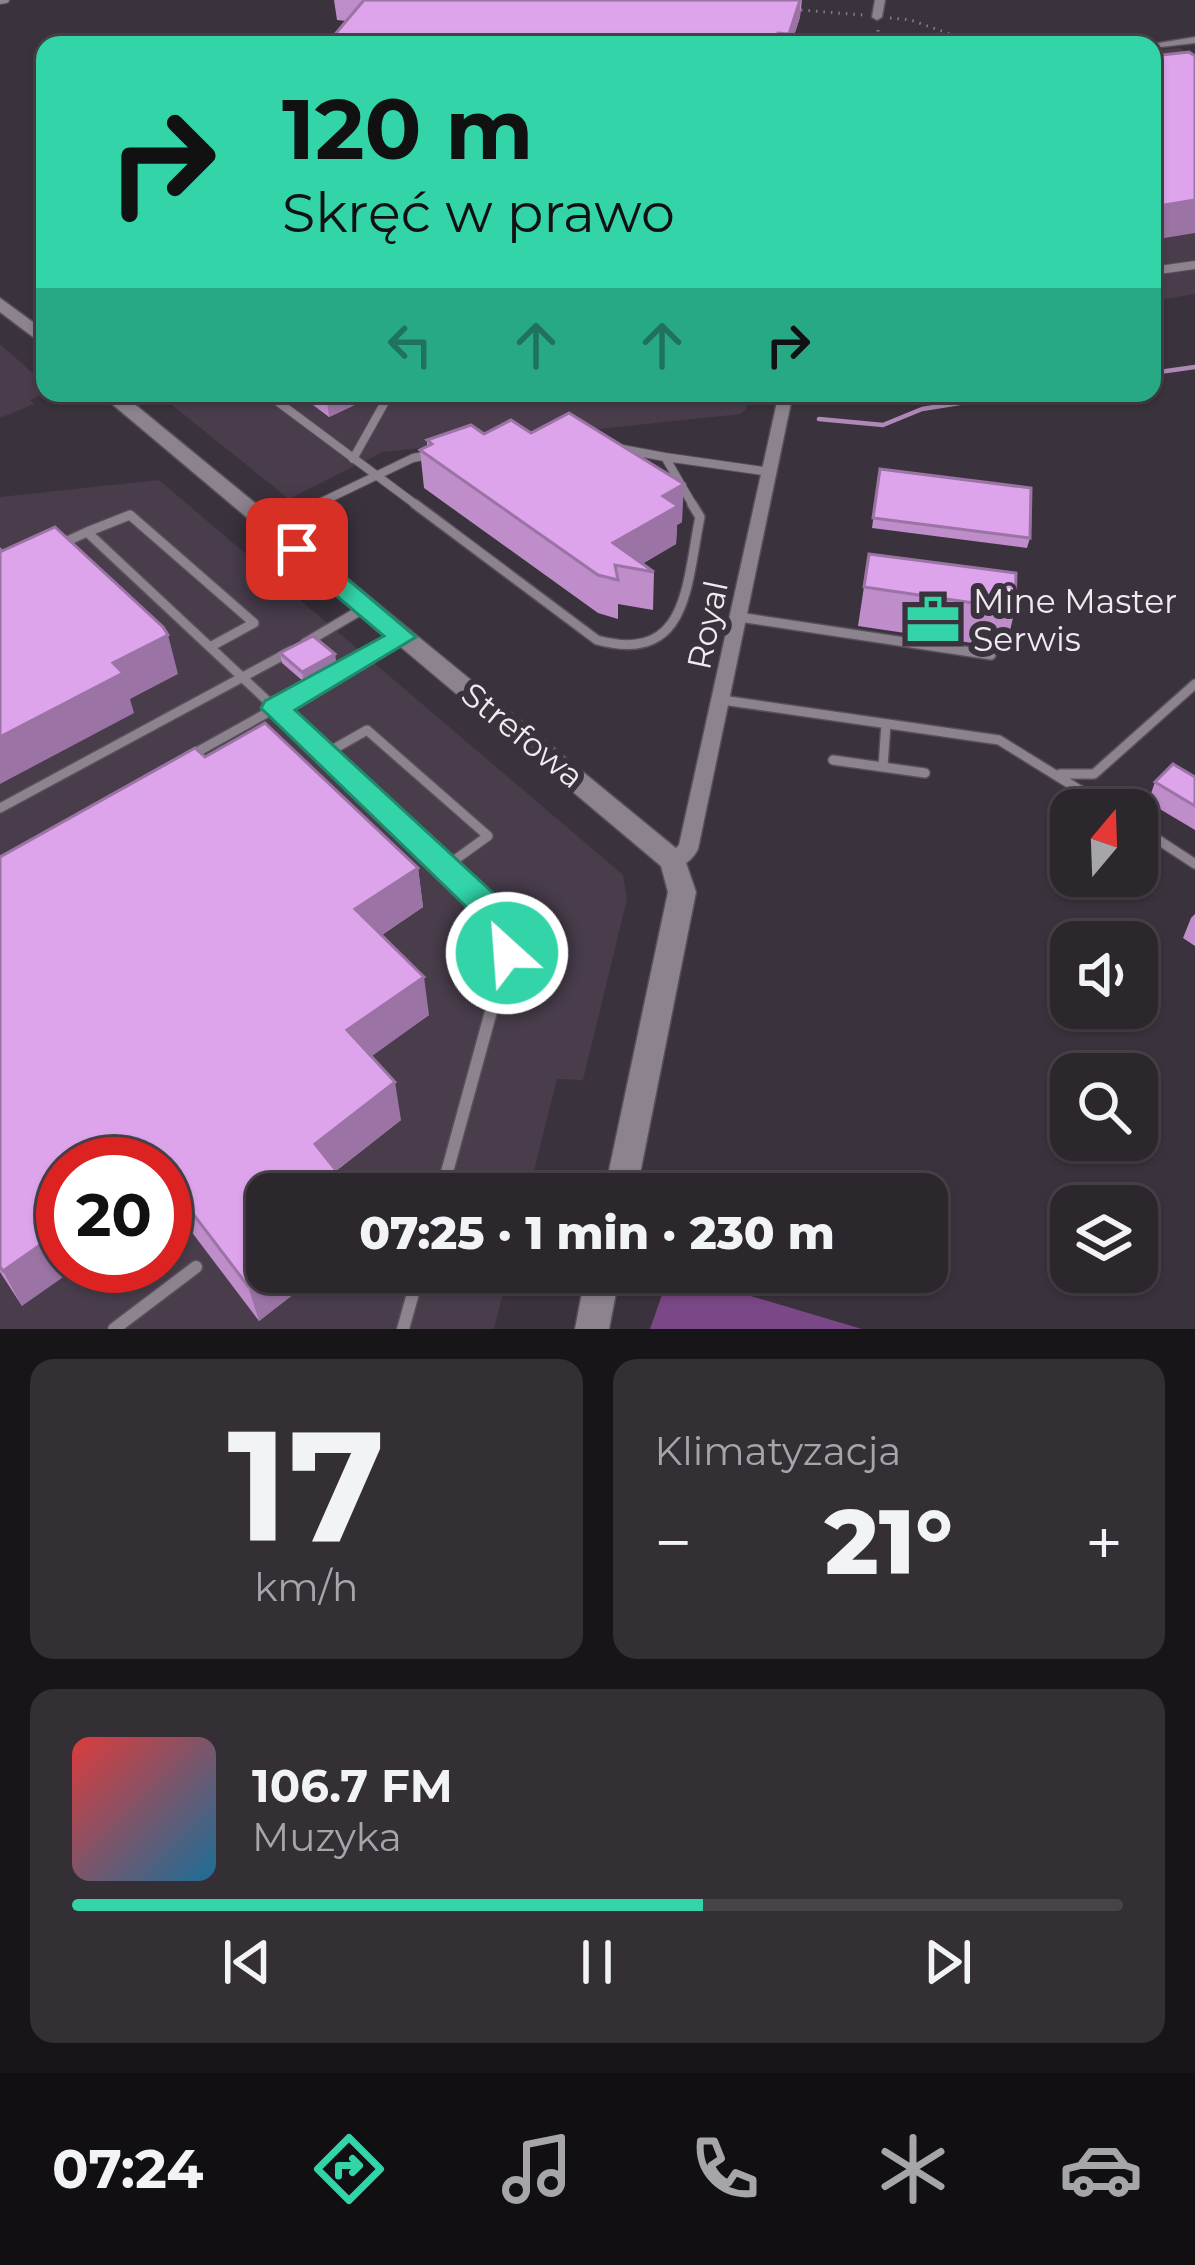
<!DOCTYPE html>
<html lang="pl">
<meta charset="utf-8">
<style>
:root{--surface:#2c262d;--page:#342e35;--text:#f1f3f6;--muted:#a6a5aa;--line:#484349;--accent:#32d4a8}
body{margin:0;font-family:Montserrat,sans-serif;background:var(--page);color:var(--text);height:100vh;display:flex;flex-direction:column;font-size:45px;white-space:nowrap}
*{box-sizing:border-box;margin:0}
p{font-size:39px;color:var(--muted)}
.icon{flex:none;width:66px;height:66px;fill:none;stroke:currentColor;stroke-width:2;stroke-linecap:round;stroke-linejoin:round}
.map{position:relative;height:1329px;overflow:hidden}
.drawer{display:flex;flex-direction:column;gap:30px;padding:30px;background:#181519;flex:1}
.drawer>*{flex:none}
.top-card{position:absolute;left:36px;top:36px;width:1125px;height:366px;border-radius:24px;box-shadow:0 3px 9px #0004,0 0 0 3px var(--line);background:#32d4a8;color:#111;overflow:hidden}
.needle{width:78px;rotate:19deg}
.tools{position:absolute;left:1050px;top:789px;display:grid;gap:24px}
.tools a{display:grid;place-items:center;width:108px;height:108px;border-radius:24px;background:var(--surface);box-shadow:0 3px 9px #0004,0 0 0 3px var(--line);font-size:60px}
.speed{position:absolute;left:36px;top:1137px;display:flex;gap:24px;font-size:60px;font-weight:700;text-align:center}
.speed>*{display:grid;place-content:center;width:156px;height:156px;border-radius:50%;background:var(--surface);box-shadow:0 3px 9px #0004,0 0 0 3px var(--line);line-height:1}
.speed .limit{border:18px solid #d22;background:#fff;color:#111}
.pin{position:absolute;display:grid;place-items:center;width:102px;height:102px;color:#fff;margin:-51px;border-radius:24px;box-shadow:0 6px 18px #0006}
.me{position:absolute;width:132px;margin:-66px;rotate:334deg;stroke-linejoin:round;filter:drop-shadow(0 0 9px #0008)}
.turn{display:flex;align-items:center;gap:42px;height:252px;padding:0 48px;font-size:54px}
.turn .icon{width:156px;height:156px;stroke-width:2.5}
.turn b{display:block;font-size:84px;line-height:102px}
.lanes{display:flex;align-items:center;height:114px;padding:0 48px;background:#0003;justify-content:center;gap:60px;direction:ltr}
.lanes .off{opacity:.35}
.big{font-size:90px;font-weight:800;line-height:1.1}
.drawer .card{flex:1;display:flex;flex-direction:column;justify-content:center;gap:18px;min-width:0;padding:0 42px;border-radius:24px;background:var(--page)}
.drawer .dial{align-items:center;gap:0}
.dial b{font-size:156px;line-height:1}
.song{display:flex;align-items:center;gap:36px}
.cover{width:144px;height:144px;border-radius:18px;background:linear-gradient(135deg,hsl(0 70% 55%),hsl(200 70% 35%))}
.played{height:12px;border-radius:6px;background:linear-gradient(90deg,var(--accent) 60%,var(--line) 60%)}
.keys{display:flex;justify-content:space-around;direction:ltr}
.heat{display:flex;justify-content:space-between;align-items:center;font-size:66px;direction:ltr}
.drawer .tiles{flex:1;display:grid;gap:30px;grid-template-columns:1fr 1fr}
.card:last-child{grid-column:span 2}
.trip{position:absolute;left:246px;top:1173px;width:702px;height:120px;border-radius:24px;background:var(--surface);box-shadow:0 3px 9px #0004,0 0 0 3px var(--line);font-weight:800;line-height:120px;text-align:center}
.tab-bar{display:flex;height:192px;justify-content:space-around;align-items:center;background:#120f12;color:var(--muted)}
.tab-bar .icon{width:84px;height:84px}
.tab-bar .on{color:var(--accent)}
.tab-bar b{font-size:54px;color:var(--text)}
.map>svg:first-child{display:block}
.built{fill:#493d4c;fill-rule:evenodd}
.forest{fill:#7a4787}
.lines{fill:none;stroke-linecap:round;stroke-linejoin:round}
.stream{stroke:#ae88b7;stroke-width:4.5}
.service-far3-casing{stroke:#575059;stroke-width:8}
.service-far2-casing{stroke:#575059;stroke-width:10}
.service-far1-casing{stroke:#575059;stroke-width:12}
.service-casing{stroke:#575059;stroke-width:15}
.minor-casing{stroke:#575059;stroke-width:3}
.tertiary-casing{stroke:#575059;stroke-width:3}
.path{stroke:#847d85;stroke-width:3;stroke-dasharray:1.5 6;stroke-linecap:butt}
.service-far3{stroke:#8c838f;stroke-width:6}
.service-far2{stroke:#8c838f;stroke-width:8}
.service-far1{stroke:#8c838f;stroke-width:9}
.service{stroke:#8c838f;stroke-width:12}
.minor{fill:#8c838f;fill-rule:evenodd}
.tertiary{fill:#8c838f;fill-rule:evenodd}
.wall{fill:#be8dca}
.shaded-wall{fill:#9b73a4}
.building{fill:#dda4eb;stroke:#9b73a4;stroke-width:3}
.route{fill:#32d4a8;stroke:#208a6d;stroke-width:3}
.labels{text-anchor:middle;dominant-baseline:central;stroke-width:12;stroke-linejoin:round;paint-order:stroke}
.poi-label{font-size:33px;fill:#f0ebf1;stroke:#3a323c;text-anchor:start}
.street-label{font-size:33px;fill:#f0ebf1;stroke:#3a323c}
</style>
<div class="map">
<svg width="1195" height="1329" viewBox="0 0 1195 1329">
<rect width="100%" height="100%" fill="#3a323c"/>
<path class="built" d="M1180,48L1195,59V294L1152,301V50Z
M0,344L45,384L46,393L30,400L34,404L0,418Z
M157,393H750L746,410L740,414L383,452L289,499Z
M159,480L623,875L627,899L583,1080L557,1079L528,1194H267V1272H508L494,1329H0V497ZM63,1164H165V1266H63Z"/>
<path class="forest" d="M670,1272L862,1329H650Z"/>
<g class="lines">
<path class="stream" d="M1152,373L1195,367
M819,419L883,425L922,409L1023,393"/>
<defs>
<path id="service-far3" d="M0,1L6,0"/>
<path id="service-far2" d="M1152,271L1195,265
M266,393L419,507
M622,449L665,457L694,507
M665,457L770,472
M353,459L390,393
M311,507L413,458L433,454"/>
<path id="service-far1" d="M415,504L597,640C689,665 686,584 700,517L692,504
M270,527L318,504
M87,532L130,515L254,623L210,647
M63,543L87,532L447,869
M739,617L991,655
M305,643L366,607
M722,700L999,740L1112,810
M325,754L367,730L488,836L445,867
M188,757L403,637
M833,760L925,773
M883,767L886,724
M1060,774H1094L1195,684
M0,808L291,651
M1137,826L1195,864"/>
<path id="service" d="M441,1194L507,953L495,914L444,866
M114,1329L196,1267
M403,1329L419,1272"/>
<path id="minor" d="M875,0H885L882,17L877,20L872,17Z
M1195,37V43L1152,48V45H1147Z
M779,393H793L698,849C692,861 679,871 666,867L663,861L679,845Z"/>
<path id="tertiary" d="M0,298L45,331V346L0,312Z
M99,393H121L683,854L696,892L636,1194H604L668,892L661,866Z
M586,1272H620L609,1329H575Z"/>
</defs>
<use href="#service-far3" class="service-far3-casing"/>
<use href="#service-far2" class="service-far2-casing"/>
<use href="#service-far1" class="service-far1-casing"/>
<use href="#service" class="service-casing"/>
<use href="#minor" class="minor-casing"/>
<use href="#tertiary" class="tertiary-casing"/>
<path class="path" d="M801,10L863,15
M890,18L911,20L980,45
M878,30V45
M1080,45H1113"/>
<use href="#service-far3" class="service-far3"/>
<use href="#service-far2" class="service-far2"/>
<use href="#service-far1" class="service-far1"/>
<use href="#service" class="service"/>
<use href="#minor" class="minor"/>
<use href="#tertiary" class="tertiary"/>
</g>
<path class="wall" d="M334,0H802L800,17L791,45H326L346,21L337,20Z
M297,393H360L361,402L329,417Z
M612,393H631L629,398L612,396Z
M531,433L682,522L677,525L676,544L642,564L654,572L653,610L618,604V619L598,613L424,488L420,450L427,446V440L484,434Z
M880,469L1030,538L1027,548L872,528Z
M869,554L1015,609L1006,648L858,626Z
M280,653L335,654L336,664L304,682L282,663Z
M1195,777V830L1148,802L1155,782Z
M0,857L418,868L423,907L382,935L429,1015L371,1056L401,1120L336,1171L267,1272H322L259,1321L169,1202L165,1204V1164H63L22,1306L0,1272Z
M1195,914V946L1183,938L1191,918Z"/>
<path class="shaded-wall" d="M800,0V17L791,45H789V34Z
M1195,200V233L1152,240V207Z
M326,393H360L361,402L329,417Z
M684,484L682,522L677,525L676,544L634,568L615,565V580L613,581V543L663,496Z
M168,635L178,674L130,699L134,713L0,784V737L113,663Z
M335,654L336,664L304,682L302,672Z
M418,868L423,907L362,948L355,909Z
M424,977L429,1015L354,1069L347,1030Z
M395,1082L401,1120L323,1181L315,1144Z
M63,1229V1266H79L22,1306L3,1271Z
M267,1272H322L259,1321L248,1286Z"/>
<path class="building" d="M364,0H800L789,34L778,33L774,45H326Z
M1189,52L1195,56V200L1152,207V56Z
M569,413L684,484L663,496L678,506L613,543L654,572L615,565L618,580L598,575L420,450L432,444L427,440L471,425L484,434L511,420L531,433Z
M880,469L1031,488L1030,538L873,518Z
M55,527L163,627L168,635L113,663L123,673L0,737V549L2,551Z
M869,554L1016,573L1015,609L864,587Z
M313,636L335,654L302,672L280,653Z
M265,723L418,868L355,909L424,977L347,1030L395,1082L315,1144L355,1194H267V1271L248,1286L165,1177V1164H63V1229L3,1271L0,1267V857L195,748L205,757Z
M1173,764L1195,777V806L1155,782Z"/>
<path class="route" d="M297,541L306,544L416,637L295,710L506,905C516,924 529,942 519,963L507,967L496,963L483,923L261,708L265,701L384,636L288,555L284,549L288,544Z"/>
<defs>
<symbol id="office-bare" viewBox="-9 -9 18 18"><path d="M-6-3h4V-5.5h4V-3h4V5H-6ZM-1-4.5V-3h2v-1.5ZM-6 0V1H6V0Z" fill="#32d4a8" stroke="#3a323c" stroke-width="2.5" paint-order="stroke"/></symbol>
</defs>
<g fill-rule="evenodd">
<use href="#office-bare" x="895" y="582" width="76" height="76"/>
</g>
<g class="labels">
<g class="poi-label">
<text x="973" y="601">Mine Master<tspan x="973" dy="38">Serwis</tspan></text>
</g>
<g class="street-label">
<text transform="translate(707 625) rotate(-78)">Royal</text>
<text transform="translate(523 735) rotate(39)">Strefowa</text>
</g>
</g>
</svg>
<div class="tools">
<a><svg class="needle" viewBox="-14 -14 28 28"><path d="M0-13l5 13h-10z" fill="#e53935"/><path d="M0 13l5-13h-10z" fill="#a6a5aa"/></svg></a>
<a><svg class="icon" aria-label="sound" viewBox="0 0 24 24"><path d="M4 9h4l5-4v14l-5-4H4zM17 9q2 3 0 6"/></svg></a>
<a><svg class="icon" aria-label="search" viewBox="0 0 24 24"><circle cx="10" cy="10" r="6"/><path d="M15 15l6 6"/></svg></a>
<a><svg class="icon" aria-label="layers" viewBox="0 0 24 24"><path d="M12 4l9 5-9 5-9-5zM3 14l9 5 9-5"/></svg></a>
</div>
<div class="speed"><div class="limit">20</div></div>
<div class="pin" style="left:297px;top:549px;background:#d93025"><svg class="icon" aria-label="arrive" viewBox="0 0 24 24"><path d="M6 21V4h12l-3 4 3 4H6"/></svg></div>
<svg class="me" style="left:507px;top:953px" viewBox="-20 -20 40 40"><circle r="17" fill="#32d4a8" stroke="#fff" stroke-width="3"/><path d="M0-11L8 9 0 5-8 9z" fill="#fff"/></svg>
<div class="trip">07:25 · 1 min · 230 m</div>
<div class="top-card">
<div class="turn"><svg class="icon" aria-label="right" viewBox="0 0 24 24"><path d="M7 20v-9h11M14 6l5 5-5 5"/></svg><div><b>120 m</b>Skręć w prawo</div></div>
<div class="lanes"><svg class="icon off" aria-label="left" viewBox="0 0 24 24"><path d="M17 20v-9H6M10 6l-5 5 5 5"/></svg><svg class="icon off" aria-label="ahead" viewBox="0 0 24 24"><path d="M12 20V5M6 11l6-6 6 6"/></svg><svg class="icon off" aria-label="ahead" viewBox="0 0 24 24"><path d="M12 20V5M6 11l6-6 6 6"/></svg><svg class="icon" aria-label="right" viewBox="0 0 24 24"><path d="M7 20v-9h11M14 6l5 5-5 5"/></svg></div>
</div>
</div>
<section class="drawer">
<div class="tiles">
<div class="card dial"><b>17</b><p>km/h</p></div>
<div class="card"><p>Klimatyzacja</p>
<div class="heat"><a>−</a><b class="big">21°</b><a>+</a></div>
</div>
<div class="card">
<div class="song"><i class="cover"></i><div><b>106.7 FM</b><p>Muzyka</p></div></div>
<div class="played"></div>
<div class="keys"><svg class="icon" aria-label="previous" viewBox="0 0 24 24"><path d="M18 5L8 12l10 7zM5 5v14"/></svg><svg class="icon" aria-label="pause" viewBox="0 0 24 24"><path d="M8 5v14M16 5v14"/></svg><svg class="icon" aria-label="next" viewBox="0 0 24 24"><path d="M6 5l10 7-10 7zM19 5v14"/></svg></div>
</div>
</div>
</section>
<nav class="tab-bar">
<b>07:24</b>
<svg class="icon on" aria-label="directions" viewBox="0 0 24 24"><path d="M12 3l9 9-9 9-9-9zM9 14v-3h6M13 9l2 2-2 2"/></svg>
<svg class="icon" aria-label="music" viewBox="0 0 24 24"><path d="M9 18V5l10-2v13"/><circle cx="6" cy="18" r="3"/><circle cx="16" cy="16" r="3"/></svg>
<svg class="icon" aria-label="phone" viewBox="0 0 24 24"><path d="M5 4h4l2 5-3 2q2 4 5 5l2-3 5 2v4C11 20 4 13 5 4z"/></svg>
<svg class="icon" aria-label="climate" viewBox="0 0 24 24"><path d="M12 3v18M4 7l16 10M4 17L20 7"/></svg>
<svg class="icon" aria-label="car" viewBox="0 0 24 24"><path d="M5 17H2v-5l4-1 3-4h7l3 4 3 1v5h-3M9 17h6M6 11h13"/><circle cx="7" cy="17" r="2"/><circle cx="17" cy="17" r="2"/></svg>
</nav>
